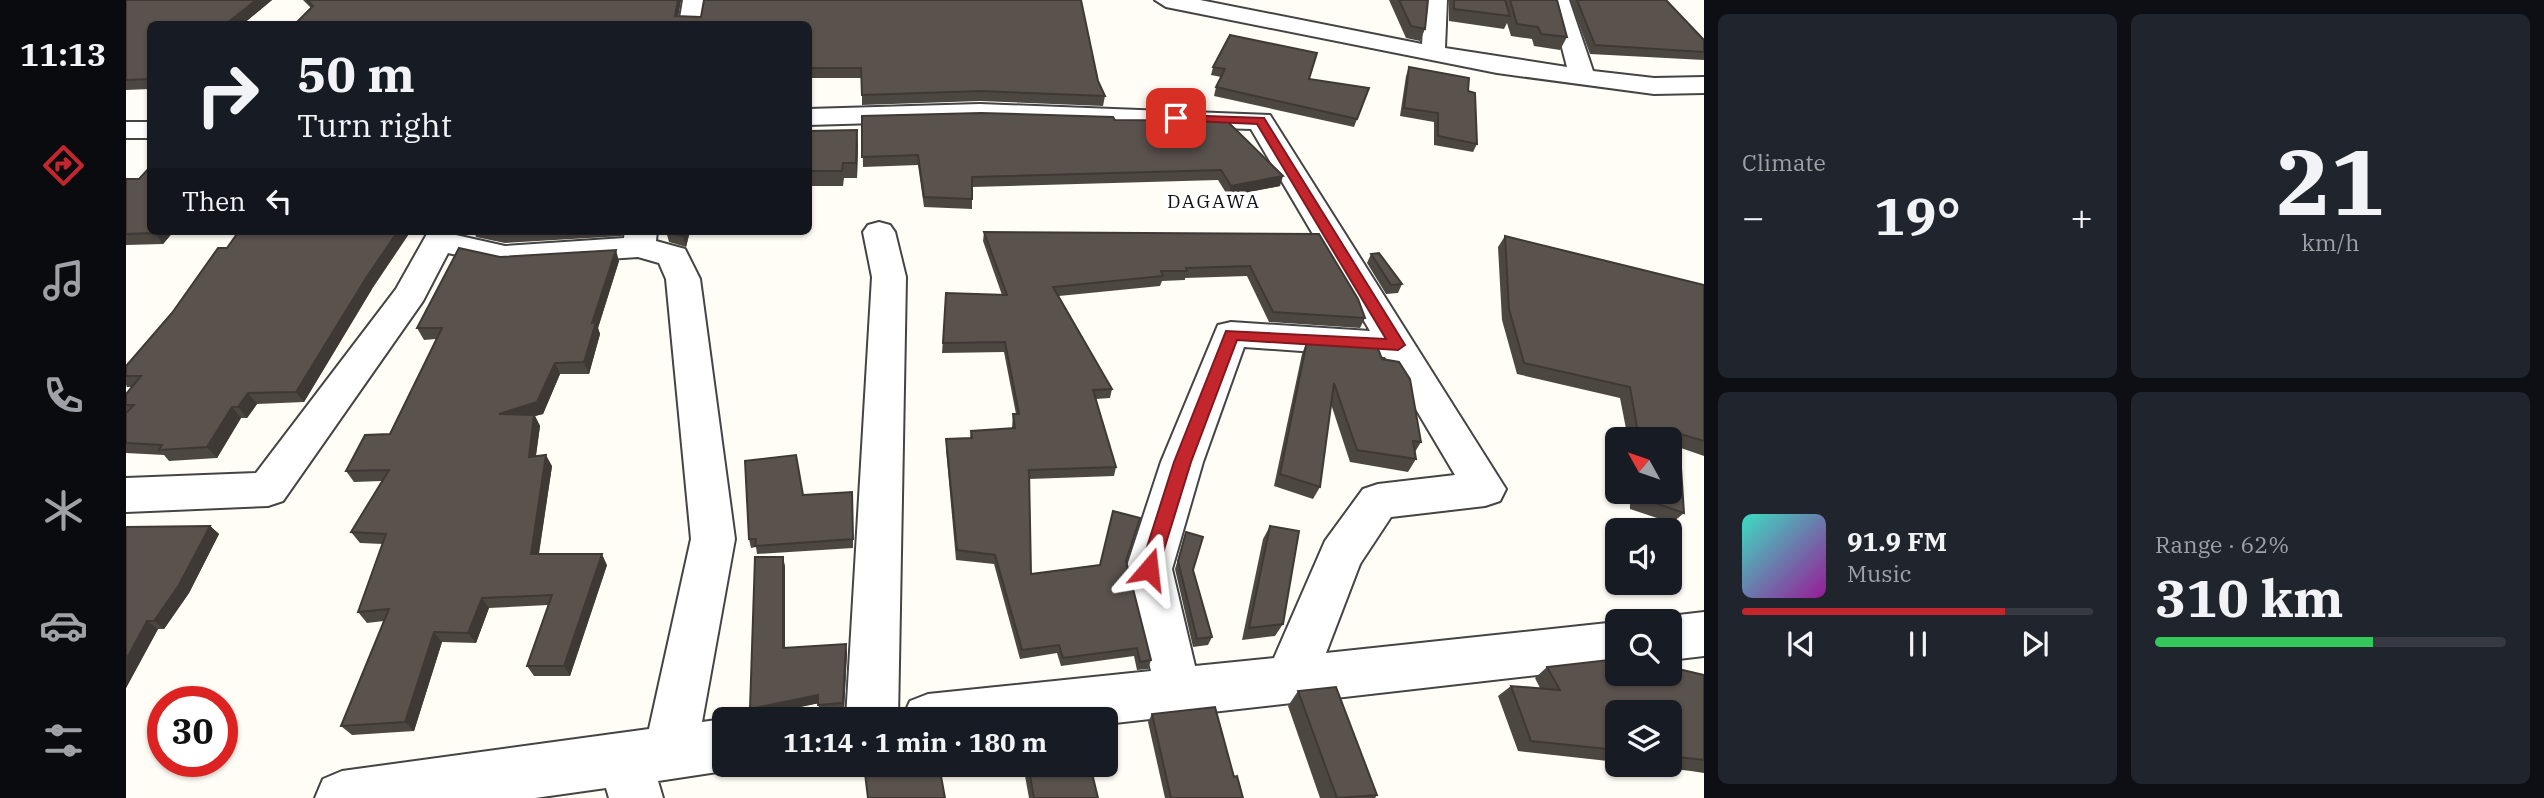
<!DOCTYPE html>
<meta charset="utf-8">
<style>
:root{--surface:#171b24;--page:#20242c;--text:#f1f3f6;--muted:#9ea1a6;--line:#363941;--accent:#c4262e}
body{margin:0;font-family:"IBM Plex Serif",serif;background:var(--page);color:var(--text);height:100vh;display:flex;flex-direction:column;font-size:26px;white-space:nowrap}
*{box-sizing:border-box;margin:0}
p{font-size:23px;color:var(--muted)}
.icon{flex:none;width:38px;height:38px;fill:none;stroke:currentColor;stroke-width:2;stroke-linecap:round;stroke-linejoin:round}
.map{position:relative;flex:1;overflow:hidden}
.details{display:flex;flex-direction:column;gap:14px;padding:14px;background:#0d0f14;width:840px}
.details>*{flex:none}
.hud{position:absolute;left:21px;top:21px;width:665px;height:214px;border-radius:10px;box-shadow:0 2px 5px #0004;background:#171b24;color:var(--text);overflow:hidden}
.needle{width:46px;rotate:310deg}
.tools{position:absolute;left:1479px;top:427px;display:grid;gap:14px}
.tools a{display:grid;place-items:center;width:77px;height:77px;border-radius:10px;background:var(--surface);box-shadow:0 2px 5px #0004;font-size:35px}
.speed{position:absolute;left:21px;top:686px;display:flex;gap:14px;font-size:35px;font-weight:700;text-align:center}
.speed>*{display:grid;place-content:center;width:91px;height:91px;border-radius:50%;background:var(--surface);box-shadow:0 2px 5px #0004;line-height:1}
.speed .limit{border:10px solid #d22;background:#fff;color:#111}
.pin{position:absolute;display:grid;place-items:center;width:60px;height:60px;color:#fff;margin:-30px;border-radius:14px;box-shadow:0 4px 10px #0006}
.me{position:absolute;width:77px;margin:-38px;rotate:17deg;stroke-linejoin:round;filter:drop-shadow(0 0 5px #0008)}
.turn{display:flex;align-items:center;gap:24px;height:147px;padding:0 35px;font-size:32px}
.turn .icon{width:91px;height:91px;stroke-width:2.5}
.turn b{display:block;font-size:49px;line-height:60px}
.then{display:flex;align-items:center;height:66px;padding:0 35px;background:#0003;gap:14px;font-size:26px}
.big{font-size:52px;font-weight:700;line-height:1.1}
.details .tile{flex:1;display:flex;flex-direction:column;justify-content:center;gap:10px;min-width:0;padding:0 24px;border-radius:10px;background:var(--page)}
.details .dial{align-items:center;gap:0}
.dial b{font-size:91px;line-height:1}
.song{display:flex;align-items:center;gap:21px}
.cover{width:84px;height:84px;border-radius:10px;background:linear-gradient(135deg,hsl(170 70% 55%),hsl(300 70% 35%))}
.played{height:7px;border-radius:4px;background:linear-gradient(90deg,var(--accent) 75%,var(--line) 75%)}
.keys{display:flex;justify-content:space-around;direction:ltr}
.heat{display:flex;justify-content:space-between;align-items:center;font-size:38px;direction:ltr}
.charge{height:10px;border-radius:5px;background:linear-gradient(90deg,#34c759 62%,var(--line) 0)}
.details .tiles{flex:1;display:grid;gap:14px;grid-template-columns:repeat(2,1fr)}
.trip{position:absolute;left:586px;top:707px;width:406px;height:70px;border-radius:10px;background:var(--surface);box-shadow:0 2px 5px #0004;font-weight:700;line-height:70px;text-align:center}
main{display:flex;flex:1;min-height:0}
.tabs{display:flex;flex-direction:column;width:126px;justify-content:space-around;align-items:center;background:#090b0e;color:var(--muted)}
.tabs .icon{width:49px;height:49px}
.tabs .current{color:var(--accent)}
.tabs b{font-size:32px;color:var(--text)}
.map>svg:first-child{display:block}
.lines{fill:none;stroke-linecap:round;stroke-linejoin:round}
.minor-casing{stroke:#444;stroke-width:4}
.minor{fill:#fff;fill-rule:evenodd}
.wall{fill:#4d4742}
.shaded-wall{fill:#3f3936}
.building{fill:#5a524d;stroke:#3f3936;stroke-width:2}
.route{fill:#c4262e;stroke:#7f191e;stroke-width:2}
.labels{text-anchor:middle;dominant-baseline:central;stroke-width:7;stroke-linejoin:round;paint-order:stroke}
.far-quarter-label{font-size:19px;letter-spacing:2px;fill:#111;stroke:#fff}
</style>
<main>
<nav class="tabs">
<b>11:13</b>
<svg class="icon current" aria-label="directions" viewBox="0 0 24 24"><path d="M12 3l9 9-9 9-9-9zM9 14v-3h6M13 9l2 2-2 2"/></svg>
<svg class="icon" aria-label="music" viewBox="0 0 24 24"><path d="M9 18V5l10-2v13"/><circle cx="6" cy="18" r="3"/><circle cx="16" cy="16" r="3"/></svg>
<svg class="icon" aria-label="phone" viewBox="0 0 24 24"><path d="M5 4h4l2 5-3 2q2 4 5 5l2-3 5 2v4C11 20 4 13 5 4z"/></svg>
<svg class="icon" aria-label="climate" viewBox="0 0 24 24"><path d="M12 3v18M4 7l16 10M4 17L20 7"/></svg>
<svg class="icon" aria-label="car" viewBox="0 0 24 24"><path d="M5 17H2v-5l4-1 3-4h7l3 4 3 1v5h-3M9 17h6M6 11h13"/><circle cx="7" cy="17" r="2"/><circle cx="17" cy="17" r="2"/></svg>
<svg class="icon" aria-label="filters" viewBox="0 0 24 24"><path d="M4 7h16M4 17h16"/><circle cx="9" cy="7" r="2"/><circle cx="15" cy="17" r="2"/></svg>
</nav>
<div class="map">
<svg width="1578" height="798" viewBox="0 0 1578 798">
<rect width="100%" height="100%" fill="#fffdf5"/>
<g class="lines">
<defs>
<path id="minor" d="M557,0H579L575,24H553Z
M1029,0H1074L1296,44L1299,0H1321L1319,48L1441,67L1425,5L1428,0H1443L1467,71L1528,78L1578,77V93L1528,94L1371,73L1040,7Z
M854,104L1144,115L1380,489L1374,501L1359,506L1265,517L1234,564L1200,653L1491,622V666L980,724V719H776L784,701L802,694L1025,671L1000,569L1035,462L1092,325L1105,322L1244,331L1125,129L854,120L682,125V109ZM1118,347L1259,357L1329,475L1252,484L1237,489L1199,541L1148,658L1069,666L1046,569L1077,462Z
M0,122H24V138H0Z
M753,222L764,225L769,232L780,277L772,719H720L746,277L737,232L742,225Z
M312,231L379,246L498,238L499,231H531L530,241L559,249L574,279L609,539L576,722L598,719H599L598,765H614L598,771L532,781L537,798H483L480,788L409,798H189L197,779L216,771L523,729L565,539L540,279L533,263L512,257L379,266L322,253L297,301L157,501L142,506L0,512V478L130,473L270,289L301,234Z
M1578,612V656L1544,660V621H1530L1544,616Z"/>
</defs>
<use href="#minor" class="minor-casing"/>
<use href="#minor" class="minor"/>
</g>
<path class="wall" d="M0,0H146L117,24H24V89L0,90Z
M177,0H555L552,16L575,17L578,0H955L972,81L979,96L977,106L854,101L736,105V78H684L682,81V24H169L185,8Z
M1263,0H1302L1299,29L1294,41L1280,38Z
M1323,0H1431L1441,37L1434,50L1408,46L1406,39L1385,36L1381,23L1378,29L1323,21Z
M1444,0H1540L1578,40V60L1464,54Z
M1087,67L1183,79L1243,88L1228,127L1088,96L1090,87L1095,77L1085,75Z
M1283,67L1342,91L1351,144L1347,152L1308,145V122L1274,116L1280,76Z
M736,116L989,120L1154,186L1102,196L1092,180L846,187V209L798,207L792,165L737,167Z
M682,131L732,144L731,178H718L717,186H682Z
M0,179H13L48,231L37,244L0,245Z
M348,231H497L496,236L379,243L350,237Z
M540,231H564L560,247L543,242Z
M858,232L1193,234L1239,318L1234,328L1143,322L1121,276L1059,278V280L1036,281L1034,286L933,296L986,389L984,398L970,399L990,467L988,476L903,479L905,574L1000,561L1025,660L1022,669L1011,670L1008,656L935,666L931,653L894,659L868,564L830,560L820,449V439L844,438L845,431L886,428L887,414H890L878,352L816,353L820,293L876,295L857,241Z
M1379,236L1578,285V456L1552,447L1558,513L1546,523L1504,509V492H1544V439H1502L1494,398L1391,374L1376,320L1372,247Z
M101,248L246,289L178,402L131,404L121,418H115L91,458L43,461L38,455L0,453V394L6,387H1L0,385V366Z
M1245,254L1276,284L1272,293L1260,294L1241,263Z
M374,257L493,261L472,328L474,334L463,374H434L417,414L409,416L414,426L410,456L426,466L413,554L481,565L444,676H408L401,666L422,605L363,608L350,643L316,642L288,731L226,735L215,726L258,621L241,623L232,612L257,544L234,543L225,532L256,481L228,482L220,471L264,434L310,339L298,340L291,328Z
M1181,341L1256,359L1295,442L1289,452L1290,459L1282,472L1224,462L1205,404L1194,487L1187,499L1148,486L1176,354Z
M677,495L727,500V548L631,554L630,547L625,548L623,539Z
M84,526L93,534L63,593L38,629H32L0,688V527Z
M1144,526L1157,624L1149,636L1116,640L1137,539Z
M1060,532L1067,570L1086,637L1082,645L1067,647L1049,569Z
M659,566V648L721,652L718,710L694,713L692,703L626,717Z
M1421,667L1578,675V773L1565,771L1513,765H1544V712H1491V762L1392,751L1372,696L1385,686L1414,688L1409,678Z
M1172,691L1251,795L1249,798H1194L1162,706Z
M1026,714L1108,777L1117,798H1039L1022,722Z
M738,765H828L813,768Z
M897,765H964L972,798H903Z"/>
<path class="shaded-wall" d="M130,0H146L117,24H100Z
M552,0H555L551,24L549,16Z
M731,130L732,144L731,178L730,163Z
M1157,176L1154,186L1102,196L1105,186Z
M30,231H48L37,244L29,233Z
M272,231H285L246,289L178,402L170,392L240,278Z
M559,231H564L560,247L557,236Z
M490,250L493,261L472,328L474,334L463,374L458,362L466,323Z
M429,363L434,374L417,414L409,416L414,426L408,468L373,414Z
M122,393L131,404L121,418L112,407Z
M106,407L115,418L91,458L81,447Z
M420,455L426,466L411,565L405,554Z
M84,526L93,534L63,593L38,629L28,621Z
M476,554L481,565L444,676L438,666Z
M657,557L659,566V656L657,648Z
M356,598L363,608L350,643L342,633Z
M21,621L32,629L0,688V660Z
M308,632L316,642L288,731L279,722Z
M720,644L721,652L718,710L717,703Z
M692,695L694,703L626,717L624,709Z"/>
<path class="building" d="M0,0H130L100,24H24V79L0,80Z
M181,0H552L549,16L575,17L578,0H955L972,81L979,96L855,91L736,95L735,68H683L682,69V24H169L187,6Z
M1273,0H1302L1299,29L1285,26Z
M1328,0H1379L1384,16L1328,9Z
M1384,0H1431L1441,37L1415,34L1412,27L1391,24Z
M1451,0H1540L1578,40V52L1469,45Z
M1104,35L1191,53L1183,79L1243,88L1231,119L1090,87L1099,69L1087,67Z
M1283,67L1343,78L1342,91L1349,93L1351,144L1312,136V113L1278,108Z
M855,113L987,117L989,120L1101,121L1157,176L1105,186L1095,170L846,177V199L798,197L792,155L736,157V116Z
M731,130L730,163H717L716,171H682V131Z
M24,167V231H30L29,233L0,234V179H13Z
M113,231H272L240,278L170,392L122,393L112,407H106L81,447L33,450L36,445L0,443V413L8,405H0V394L15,376H0V366L46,313L92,248H101Z
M367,231H401L375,233Z
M540,231H559L557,236Z
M858,232L1193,234L1232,299L1239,318L1147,312L1124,266L1060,268L1061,271H1035L1037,276L927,287L986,389L967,390L990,467L903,470L905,574L974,565L987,511L1014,518L1000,561L1025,660L1014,662L1011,648L937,658L933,645L896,650L869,555L831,550L820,439L846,438L845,431L889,428L887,414H893L879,342L817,343L820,293L881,295Z
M1379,236L1578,285V441L1548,432L1554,453L1558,513L1515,498V492H1544V439H1513L1504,387L1398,363L1383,309Z
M333,248L374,257L490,250L466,323L470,322L458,362L429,363L411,402L373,414L408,415L403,457L420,455L405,554H476L438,666H401L426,595L356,598L342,633L308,632L279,722L215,726L263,609L232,612L260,534L225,532L263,470L220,471L239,435L264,434L316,328H291Z
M1253,253L1276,284L1265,285L1245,254Z
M1181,341L1251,346L1256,359L1273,362L1284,379L1295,442L1287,441L1290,459L1231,450L1208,383L1194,487L1154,474Z
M670,455L677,495L726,492L727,539L629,546L630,539H623L619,461Z
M84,526L53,585L28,621H21L0,660V527Z
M1144,526L1173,531L1157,624L1123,628Z
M1060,532L1077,537L1067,570L1086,637L1071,639L1052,561Z
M629,557H657V648L720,644L717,703L692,705V695L624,709Z
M1491,659V674H1544V667L1578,675V760L1544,756V712H1491V750L1405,741L1385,686L1434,690L1421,667Z
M1210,687L1251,795L1211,798L1172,691Z
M1089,707L1108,777L1111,776L1117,798H1045L1026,714Z
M953,710L955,719H833L871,712Z
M738,765H813L819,798H742Z
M902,765H964L972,798H908Z"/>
<path class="route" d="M1050,115L1138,118L1279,345L1272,350L1111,340L1065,462L1032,569L1030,575H1016L1014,569L1048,462L1100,331L1260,339L1131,124L1046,120V116Z"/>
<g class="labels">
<g class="far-quarter-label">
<text x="1088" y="201">DAGAWA</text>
</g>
</g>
</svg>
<div class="tools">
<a><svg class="needle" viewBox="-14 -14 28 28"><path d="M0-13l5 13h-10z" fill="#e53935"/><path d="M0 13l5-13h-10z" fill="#9ea1a6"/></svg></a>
<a><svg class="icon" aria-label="sound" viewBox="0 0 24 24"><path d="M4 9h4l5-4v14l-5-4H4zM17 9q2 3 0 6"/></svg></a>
<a><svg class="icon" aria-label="search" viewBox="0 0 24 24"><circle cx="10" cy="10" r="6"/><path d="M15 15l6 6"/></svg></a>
<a><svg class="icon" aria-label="layers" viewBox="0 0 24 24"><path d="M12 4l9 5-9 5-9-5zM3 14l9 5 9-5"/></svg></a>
</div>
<div class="speed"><div class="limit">30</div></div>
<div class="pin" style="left:1050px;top:118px;background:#d93025"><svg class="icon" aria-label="arrive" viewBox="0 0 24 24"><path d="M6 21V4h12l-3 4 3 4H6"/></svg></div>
<svg class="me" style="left:1023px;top:569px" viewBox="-20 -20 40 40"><path d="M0-17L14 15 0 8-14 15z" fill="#c4262e" stroke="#fff" stroke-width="4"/></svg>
<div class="trip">11:14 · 1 min · 180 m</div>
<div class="hud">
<div class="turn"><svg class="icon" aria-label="right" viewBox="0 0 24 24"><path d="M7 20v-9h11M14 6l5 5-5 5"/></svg><div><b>50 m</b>Turn right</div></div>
<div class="then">Then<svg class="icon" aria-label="left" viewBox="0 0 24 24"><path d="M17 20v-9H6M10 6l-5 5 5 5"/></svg></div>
</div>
</div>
<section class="details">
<div class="tiles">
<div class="tile"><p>Climate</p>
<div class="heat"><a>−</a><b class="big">19°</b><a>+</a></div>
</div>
<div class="tile dial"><b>21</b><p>km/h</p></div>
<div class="tile">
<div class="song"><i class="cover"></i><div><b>91.9 FM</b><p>Music</p></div></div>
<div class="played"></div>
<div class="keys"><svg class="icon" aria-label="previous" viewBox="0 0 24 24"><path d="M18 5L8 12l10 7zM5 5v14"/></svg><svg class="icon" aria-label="pause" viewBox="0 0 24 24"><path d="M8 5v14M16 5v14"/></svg><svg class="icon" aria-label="next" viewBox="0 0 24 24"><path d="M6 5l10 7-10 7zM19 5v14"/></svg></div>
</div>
<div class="tile"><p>Range · 62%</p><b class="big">310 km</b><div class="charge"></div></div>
</div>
</section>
</main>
